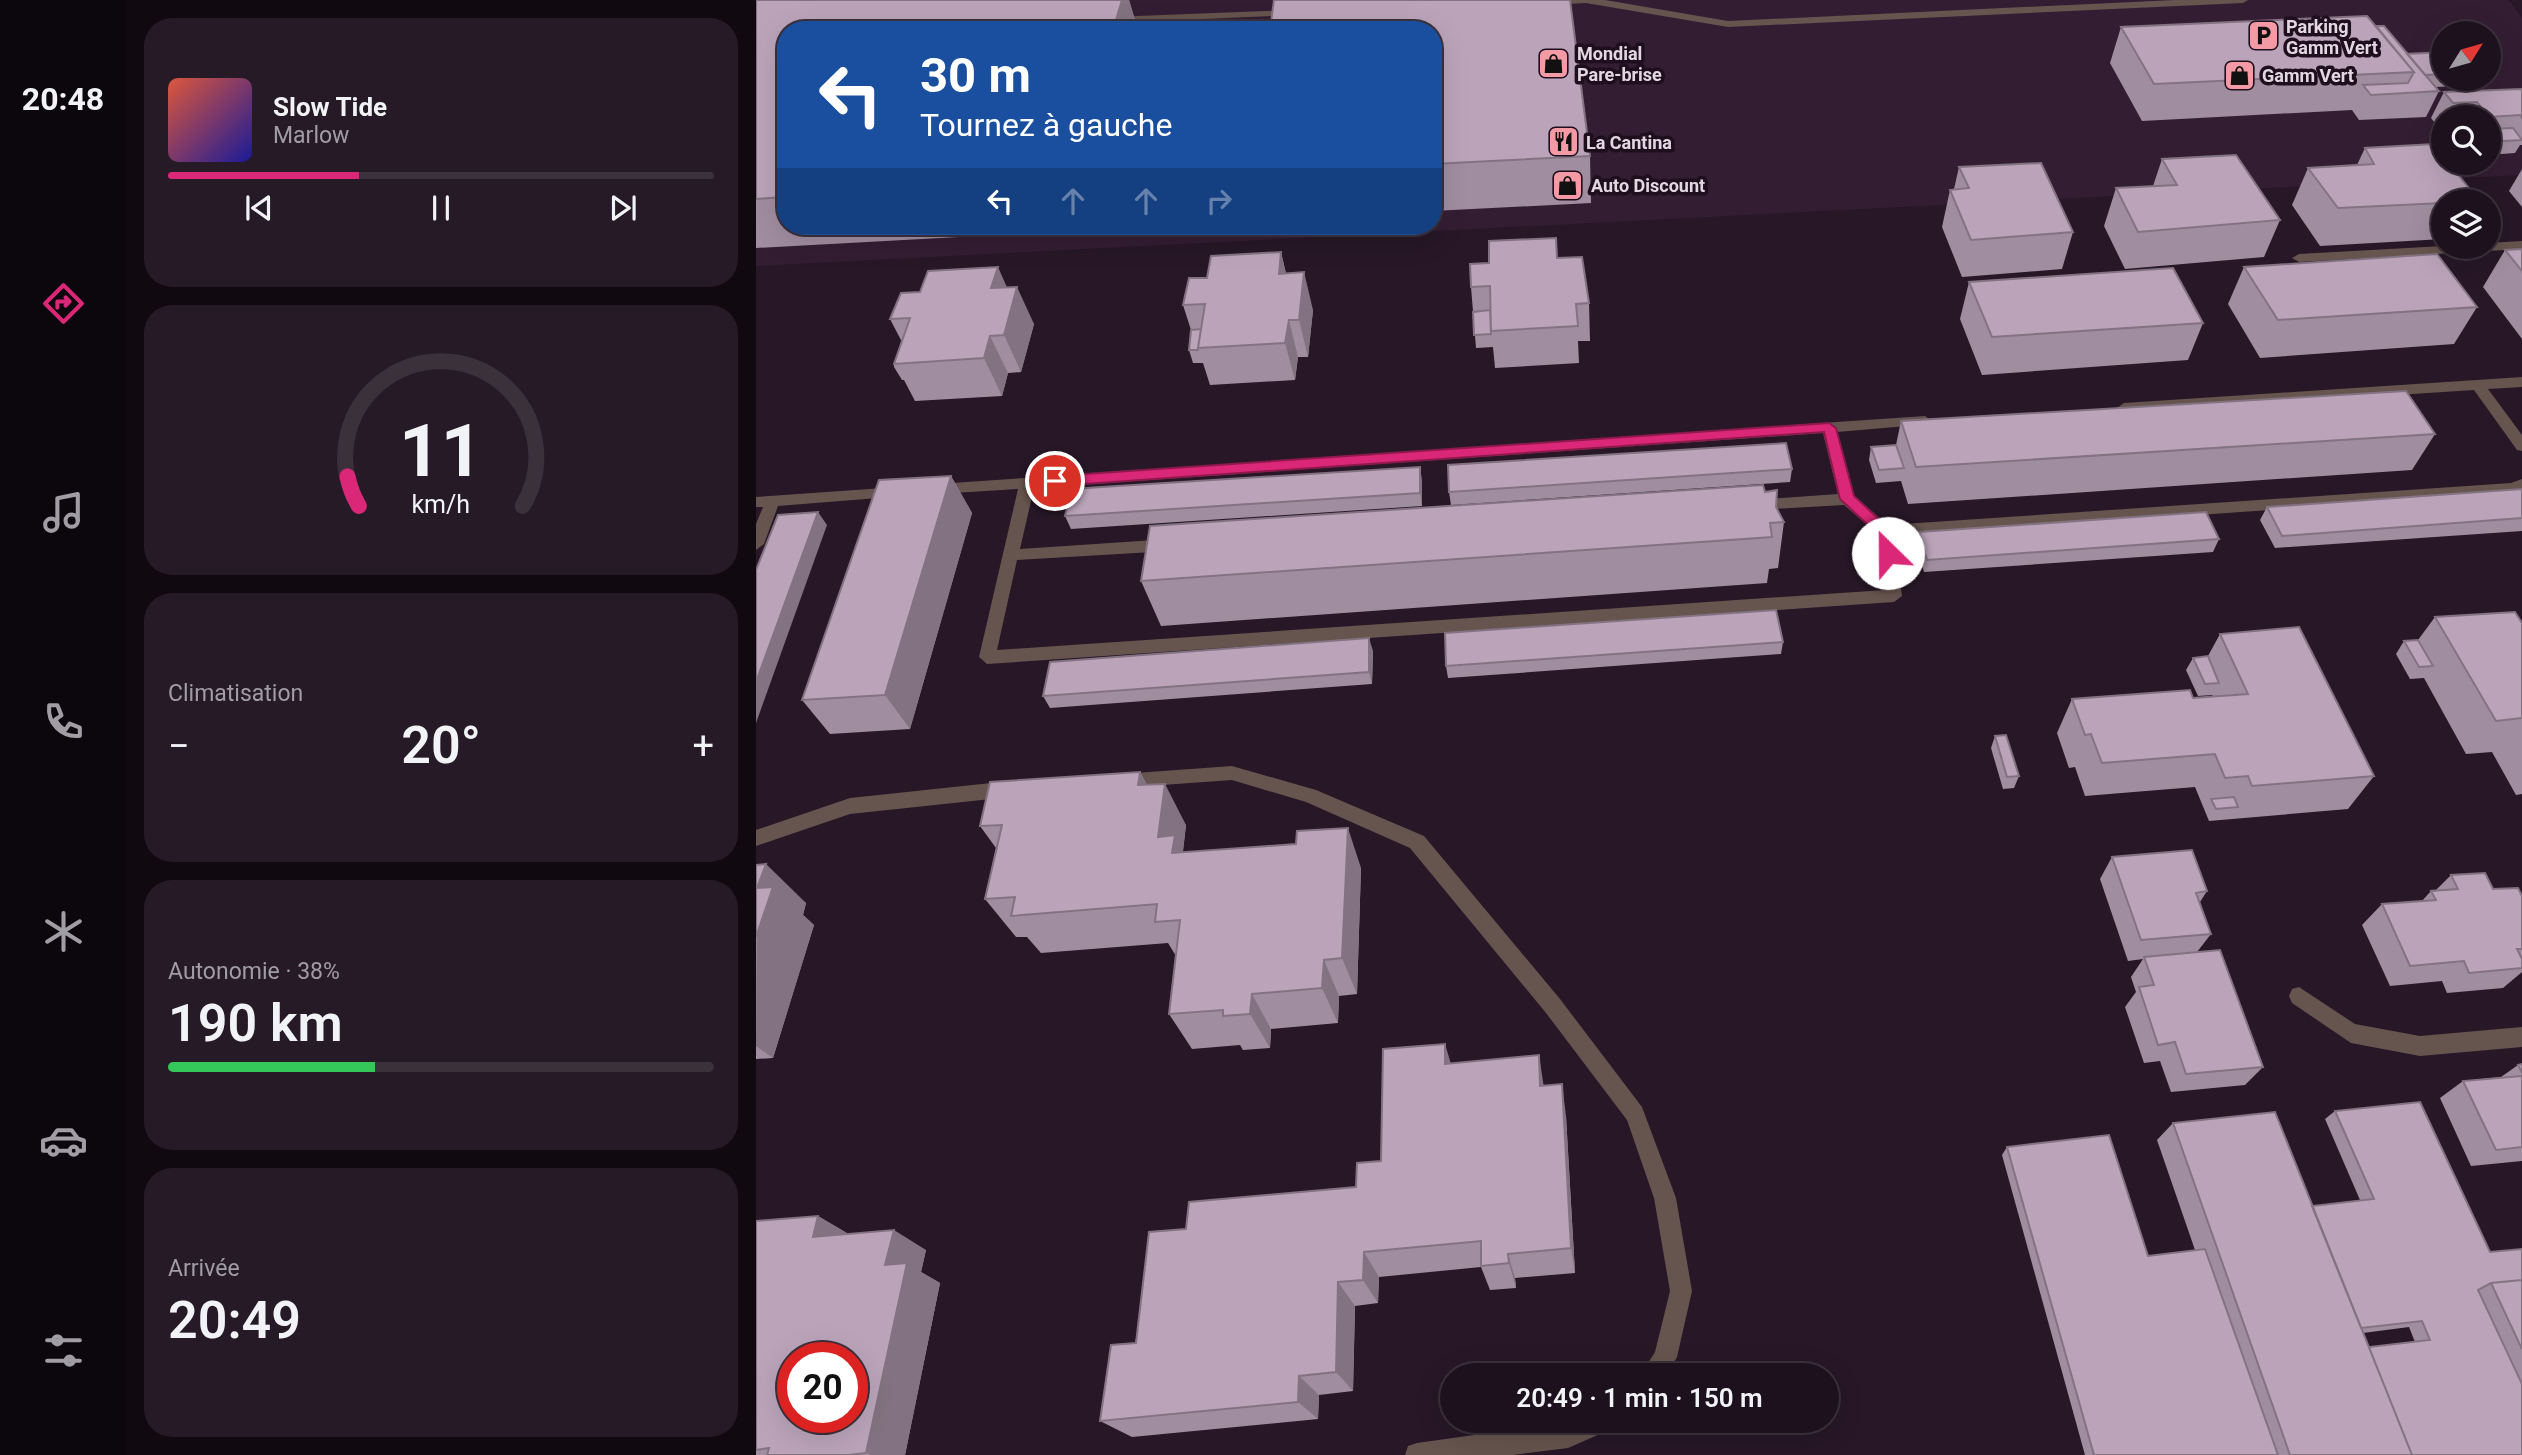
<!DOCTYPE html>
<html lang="fr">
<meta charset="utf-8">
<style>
:root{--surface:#1d111d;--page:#251a26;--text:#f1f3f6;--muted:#a09da4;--line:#3b313b;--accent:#db2777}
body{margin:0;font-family:Roboto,sans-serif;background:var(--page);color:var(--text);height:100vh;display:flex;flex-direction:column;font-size:26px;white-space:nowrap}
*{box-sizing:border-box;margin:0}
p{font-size:23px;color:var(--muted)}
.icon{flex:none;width:38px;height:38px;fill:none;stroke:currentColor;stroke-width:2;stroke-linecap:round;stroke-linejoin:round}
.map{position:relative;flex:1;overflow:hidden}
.drawer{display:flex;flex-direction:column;gap:18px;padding:18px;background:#100910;width:630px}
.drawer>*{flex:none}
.top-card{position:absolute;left:21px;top:21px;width:665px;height:214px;border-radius:28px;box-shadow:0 7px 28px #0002,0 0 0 2px var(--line);background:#1a4fa0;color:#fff;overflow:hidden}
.needle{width:46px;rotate:53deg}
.buttons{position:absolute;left:1675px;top:21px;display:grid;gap:14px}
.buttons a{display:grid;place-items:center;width:70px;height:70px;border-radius:50%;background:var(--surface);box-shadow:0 7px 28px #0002,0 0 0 2px var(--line);font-size:35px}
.speed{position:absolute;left:21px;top:1342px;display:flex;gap:14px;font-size:35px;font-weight:700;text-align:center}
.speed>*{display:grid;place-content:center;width:91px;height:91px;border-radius:50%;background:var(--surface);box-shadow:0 7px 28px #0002,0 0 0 2px var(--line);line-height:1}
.speed .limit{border:10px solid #d22;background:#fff;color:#111}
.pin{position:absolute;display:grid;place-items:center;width:60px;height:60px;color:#fff;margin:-30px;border:4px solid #fff;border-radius:50%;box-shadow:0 2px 7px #0007}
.me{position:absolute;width:77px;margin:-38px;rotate:337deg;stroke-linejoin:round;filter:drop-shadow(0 0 5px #0008)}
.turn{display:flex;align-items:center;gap:24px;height:147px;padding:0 28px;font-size:32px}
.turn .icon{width:91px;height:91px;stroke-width:2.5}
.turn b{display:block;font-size:49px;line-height:60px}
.lanes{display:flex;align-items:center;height:66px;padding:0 28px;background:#0003;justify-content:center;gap:35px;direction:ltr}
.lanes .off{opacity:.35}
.big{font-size:52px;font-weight:600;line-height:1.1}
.drawer .widget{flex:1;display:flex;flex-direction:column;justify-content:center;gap:10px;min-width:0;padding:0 24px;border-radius:28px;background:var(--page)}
.drawer .dial{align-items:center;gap:0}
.dial svg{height:182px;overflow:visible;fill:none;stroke:var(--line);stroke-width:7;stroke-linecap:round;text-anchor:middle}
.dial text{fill:var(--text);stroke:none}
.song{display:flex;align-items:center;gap:21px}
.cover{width:84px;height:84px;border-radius:10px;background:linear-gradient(135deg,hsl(10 70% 55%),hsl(240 70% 35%))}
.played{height:7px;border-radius:4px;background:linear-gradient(90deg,var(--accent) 35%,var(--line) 35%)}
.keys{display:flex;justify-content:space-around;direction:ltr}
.heat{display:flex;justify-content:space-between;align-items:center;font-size:38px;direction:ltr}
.charge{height:10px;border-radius:5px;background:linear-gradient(90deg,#34c759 38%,var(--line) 0)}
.trip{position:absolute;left:684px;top:1363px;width:399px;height:70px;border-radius:35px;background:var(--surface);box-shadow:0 7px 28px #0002,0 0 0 2px var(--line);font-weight:600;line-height:70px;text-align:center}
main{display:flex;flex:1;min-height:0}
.tabs{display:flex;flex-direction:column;width:126px;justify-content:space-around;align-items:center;background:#0c070c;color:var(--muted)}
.tabs .icon{width:49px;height:49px}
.tabs .current{color:var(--accent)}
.tabs b{font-size:32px;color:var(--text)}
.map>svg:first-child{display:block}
.built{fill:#331d33;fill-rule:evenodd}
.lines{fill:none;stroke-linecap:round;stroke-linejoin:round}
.service{fill:#66544e;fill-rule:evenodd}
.minor{fill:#66544e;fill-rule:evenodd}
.wall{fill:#a18da0;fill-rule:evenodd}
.shaded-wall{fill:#837382}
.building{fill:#bba4ba;stroke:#837382;stroke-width:2;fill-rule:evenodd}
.route{fill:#db2777;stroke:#8e194d;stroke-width:2}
.labels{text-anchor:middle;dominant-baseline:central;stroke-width:7;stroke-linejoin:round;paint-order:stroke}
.far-poi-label{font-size:18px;font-weight:bold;fill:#e3d7e3;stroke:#1e0e1e;text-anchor:start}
</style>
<main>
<nav class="tabs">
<b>20:48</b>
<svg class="icon current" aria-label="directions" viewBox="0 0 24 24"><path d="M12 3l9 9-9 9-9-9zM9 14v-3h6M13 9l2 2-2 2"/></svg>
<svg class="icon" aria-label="music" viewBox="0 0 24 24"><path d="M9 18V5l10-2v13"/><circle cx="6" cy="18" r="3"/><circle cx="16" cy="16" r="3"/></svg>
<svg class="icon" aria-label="phone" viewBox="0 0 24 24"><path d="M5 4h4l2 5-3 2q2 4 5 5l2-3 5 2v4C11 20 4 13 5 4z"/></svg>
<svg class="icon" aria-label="climate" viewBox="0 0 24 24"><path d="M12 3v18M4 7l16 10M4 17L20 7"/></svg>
<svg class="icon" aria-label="car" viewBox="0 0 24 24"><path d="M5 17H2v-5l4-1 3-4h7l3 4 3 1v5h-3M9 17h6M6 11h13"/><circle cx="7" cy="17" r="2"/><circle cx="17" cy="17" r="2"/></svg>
<svg class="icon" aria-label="filters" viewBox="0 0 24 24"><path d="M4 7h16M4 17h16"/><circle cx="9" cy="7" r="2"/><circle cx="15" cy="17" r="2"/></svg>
</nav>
<section class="drawer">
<div class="widget">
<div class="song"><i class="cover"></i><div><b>Slow Tide</b><p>Marlow</p></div></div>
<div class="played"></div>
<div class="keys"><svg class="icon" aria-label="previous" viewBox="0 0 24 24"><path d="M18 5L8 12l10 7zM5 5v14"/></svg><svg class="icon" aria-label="pause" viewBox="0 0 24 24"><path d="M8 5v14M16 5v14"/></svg><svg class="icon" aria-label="next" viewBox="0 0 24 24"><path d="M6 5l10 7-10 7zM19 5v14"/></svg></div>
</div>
<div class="widget dial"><svg viewBox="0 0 100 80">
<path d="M14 69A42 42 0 1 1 86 69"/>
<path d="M14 69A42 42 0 0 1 9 56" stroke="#db2777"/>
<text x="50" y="56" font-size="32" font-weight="700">11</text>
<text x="50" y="72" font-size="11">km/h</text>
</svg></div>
<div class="widget"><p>Climatisation</p>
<div class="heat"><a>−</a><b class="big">20°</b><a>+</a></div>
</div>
<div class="widget"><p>Autonomie · 38%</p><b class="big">190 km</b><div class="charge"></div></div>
<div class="widget"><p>Arrivée</p><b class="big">20:49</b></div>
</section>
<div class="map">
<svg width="1766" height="1455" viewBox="0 0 1766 1455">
<rect width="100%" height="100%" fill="#271727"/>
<path class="built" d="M0,0H1753L1766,18V175L0,266ZM30,30H677V226H30ZM1687,33H1732V79H1687ZM1687,117H1732V163H1687Z"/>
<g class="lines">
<path class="service" d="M789,0H849L972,21L1419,0H1492L1487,3L972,27L830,3L793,5L789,4Z
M538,10L542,11V15L356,23L351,20L356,17Z
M1766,377V387L1732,389L1766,435V451L1761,450L1718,390L1368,413L1361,408L1368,403Z
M1169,416L1176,421L1174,424L1081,432L1098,496L1132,525L1755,483L1766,479V490L1758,493L1138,536L1146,596L1138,602L231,664L223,657L262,489L181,494L173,489L181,484ZM1067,433L1082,494L997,500L989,505L997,510L1088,505L1121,533L1129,590L241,650L261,560L414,551L422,545L414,539L264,549L278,488Z
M142,487L150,492L147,496L22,506L8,544L0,550V524L7,507H0V497Z"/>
<path class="minor" d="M1766,241V249L1543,262L1536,258L1543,254L1687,246L1732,247V243Z
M476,766L560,790L668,836L804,999L886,1107L920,1198L936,1291L921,1357L910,1376H884L899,1352L914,1291L898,1198L871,1120L790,1013L654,848L550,802L476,780L365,788L359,786L356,781L359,776L365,774Z
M254,781L260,784L263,789L260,794L254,797L94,814L0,846V830L94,798Z
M1543,987L1599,1024L1664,1036L1766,1027V1047L1664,1056L1595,1043L1536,1003L1533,996L1536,989Z
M817,1421H856L853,1430L812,1448L757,1455H649L652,1446L661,1443Z"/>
</g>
<path class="wall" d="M0,0H373L382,30H30V226H408L0,248Z
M1620,26L1651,54L1687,52V79H1707L1703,86L1679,87L1683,91L1670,117L1603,120L1596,110L1386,121L1354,63L1365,27Z
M677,30L834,156L835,203L677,211Z
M1766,89V145H1764L1759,153L1732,155V117H1687V133L1675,118L1688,92Z
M1609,148L1687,201V239L1564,246L1536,205L1552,168L1601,165Z
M1406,159L1524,220L1508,257L1369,269L1348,226L1360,188L1397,186Z
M1203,167L1317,232L1306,269L1206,277L1186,227L1194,190L1198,189Z
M1766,169V207L1753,191Z
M1766,249V339L1727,287L1749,250Z
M525,252L530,274L557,310L552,357H542L539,380L454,385L447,363H437L433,350L435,330L427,305L451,278Z
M801,258L833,303L834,341H822L823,363L739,368L737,347L720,348L715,287Z
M1488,267L1721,307L1698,344L1504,358L1472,304Z
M1213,282L1447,323L1432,360L1226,375L1204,319Z
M251,287L278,324L265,372L252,373L246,396L159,401L148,380H146L138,367V364L146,342L134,319L164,292Z
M1145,421L1679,434L1656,470L1152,504L1145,481L1120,483L1113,460L1115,447L1140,445Z
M1036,469L1034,482L695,505L693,492Z
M195,476L216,513L154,729L74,734L46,700Z
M666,480V506L315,529L309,516Z
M1766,489V531L1519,548L1504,520L1511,507Z
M1009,492L1020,507L1028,522L1022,568L1013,569L1011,583L405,626L385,581Z
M1163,532L1463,539L1457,552L1168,572L1160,544Z
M1679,617L1766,623V794L1760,795L1736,752L1710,754L1668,678L1654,679L1640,654L1648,641L1662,640Z
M1464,634L1618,776L1592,809L1453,821L1439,787L1329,796L1319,767L1313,768L1301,733L1316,699L1437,698L1457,696L1456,695L1442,696L1430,670L1437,658L1452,656Z
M1027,642L1025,654L692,678L690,666Z
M617,651L616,684L294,708L287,696Z
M1239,736L1263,776L1258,788L1247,789L1235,748Z
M384,772L391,785L430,825L427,851L428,852L605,868L601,994L583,996L582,1023L515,1029L514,1048L487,1050L484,1045L436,1049L413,1014L420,956L412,943L285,953L271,937H260L229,899L240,848L224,826Z
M1356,857L1451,891L1444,902L1455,934L1441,952L1507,1067L1489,1085L1415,1092L1404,1061L1388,1063L1369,1007L1380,992L1375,977L1387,959L1372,961L1344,879Z
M0,865L50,903L47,915L58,925L17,1058L0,1059Z
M1695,875L1737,889L1766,896V972L1747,988L1691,993L1686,981L1634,986L1606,925L1626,904L1665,902L1675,891L1680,890Z
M695,1064L788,1086L810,1116L819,1273L759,1278L760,1288L734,1290L725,1267L623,1277L622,1303L599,1306L597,1391L563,1395L562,1419L376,1437L344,1421L379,1343L381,1334L430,1229L600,1187L625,1161Z
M1766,1064V1161L1715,1166L1684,1098L1707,1081L1745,1077L1762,1065Z
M1579,1111L1734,1252L1766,1249V1455H1329L1246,1155L1251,1147L1392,1256L1439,1250L1401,1140L1417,1123L1556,1206L1604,1200L1569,1119ZM1653,1327L1659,1342L1613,1347L1607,1333Z
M62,1216L92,1234L170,1250L165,1272L184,1283L149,1455H0V1221Z"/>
<path class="shaded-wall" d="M366,0H373L382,30H357Z
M525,252L534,290L523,274Z
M242,267L257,301L261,287L278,324L265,372L248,335L235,288Z
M548,272L557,310L552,357L543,320Z
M533,320L542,357L539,380L529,343Z
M234,336L252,373L246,396L228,358Z
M664,467L666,480V506L664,493Z
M195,476L216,513L154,729L129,695Z
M62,512L71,525L0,723V682Z
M613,638L617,651L616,684L613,672Z
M384,772L405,812L409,784L430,825L427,851L440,875L438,893L402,837L382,785Z
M592,828L605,868L601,994L586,958Z
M10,864L50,903L47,915L58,925L17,1058L0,1046L1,888Z
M568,960L583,996L582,1023L566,988Z
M496,994L515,1029L514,1048L494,1014Z
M689,1044L699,1077L689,1064Z
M783,1055L788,1088L784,1086Z
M806,1084L810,1116L819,1273L815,1248Z
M62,1216L98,1237H57Z
M138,1230L170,1250L165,1272L184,1283L149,1455H115L110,1453L129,1265Z
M608,1252L623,1277L622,1303L607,1280Z
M752,1254L759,1278L760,1288L753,1263Z
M582,1282L599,1306L597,1391L580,1372Z
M543,1376L563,1395L562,1419L542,1402Z"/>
<path class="building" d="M0,0H366L357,30H30V197L0,199Z
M518,0H814L834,156L677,164V30H514Z
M1611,16L1658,72L1398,84L1365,27Z
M1620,26H1628L1683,91L1615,95L1607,85L1652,83L1658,72Z
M1687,52V74L1669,75L1651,54Z
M1766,89V118L1764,115L1733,117L1721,102L1697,103L1688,92Z
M1714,114L1717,117H1692L1690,115Z
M1757,128L1766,140L1732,142V129Z
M1678,144L1687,155V163H1693L1723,201H1687V203L1582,208L1552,168L1618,164L1609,148Z
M1480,155L1524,220L1382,232L1360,188L1421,185L1406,159Z
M1285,163L1317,232L1215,240L1194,190L1213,188L1203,167Z
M800,238L801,258L826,257L833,303L820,304L822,326L735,331L734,286L715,287L714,264L733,263V241Z
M1766,249V271L1749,250Z
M525,252L523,274L548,272L543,320H533L529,343L442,348L449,304L427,305L433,278H451L455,256Z
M1681,254L1721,307L1522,320L1488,267Z
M242,267L235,288L261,287L248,335L234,336L228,358L138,364L154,318L134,319L145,293L164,292L172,271Z
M1417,268L1447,323L1236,337L1213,282Z
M734,310L735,334L718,335L717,312Z
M445,329L442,348V350H433L435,330Z
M1650,391L1679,434L1160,467L1145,421Z
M1030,443L1036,469L693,492L692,465Z
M1140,445L1148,468L1123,470L1115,447Z
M664,467V493L309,516L315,489Z
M195,476L129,695L46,700L123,480Z
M1007,485L1009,492L1021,490L1020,507L1028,522L1014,523L1016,537L385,581L394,526Z
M1766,489V518L1526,536L1511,507Z
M62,512L0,682V570L22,515Z
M1450,512L1463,539L1171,560L1163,532Z
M1020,610L1027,642L690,666L689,633Z
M1759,612L1766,623V718L1740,721L1679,617Z
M1543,627L1618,776L1496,786L1492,776L1469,778L1459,754L1346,763L1335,734L1329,735L1316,699L1434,690L1437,698L1492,694L1464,634Z
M613,638V672L287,696L294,662Z
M1662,640L1677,666L1663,667L1648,641Z
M1452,656L1463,683L1449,684L1437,658Z
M1250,735L1263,776L1251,777L1239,736Z
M384,772L382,785L409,784L402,837L419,835L416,853L540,844L541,831L592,828L586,958L568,960L566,988L496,994L494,1014L467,1016V1010L413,1014L424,920L399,922L401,904L255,916L259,897L229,899L246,825L224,826L234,782Z
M1478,797L1482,807L1460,809L1455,799Z
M1436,850L1451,891L1440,893L1455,934L1385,940L1356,857Z
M10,864L1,888L17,887L0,937V865Z
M1729,873L1737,889L1762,888L1766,896V949H1761L1766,959V968L1713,973L1708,961L1654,966L1626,904L1680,900L1675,891L1702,889L1695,875Z
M1464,950L1507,1067L1430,1074L1419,1042L1402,1045L1383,987L1398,985L1388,957Z
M689,1044V1064L783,1055L784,1086L806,1084L815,1248L752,1254L753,1263L725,1266V1241L608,1252L607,1280L582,1282L580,1372L543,1376L542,1402L344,1421L355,1345L380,1343L393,1232L430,1229L433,1202L600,1187L601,1163L625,1161L627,1049Z
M1766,1064V1073L1762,1065Z
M1766,1076V1147L1740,1150L1707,1081Z
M1664,1102L1734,1252L1766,1249V1280L1735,1283L1722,1290L1766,1384V1455H1656L1613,1347L1674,1340L1666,1321L1605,1328L1556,1206L1618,1199L1579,1111Z
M1519,1112L1656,1455H1534L1417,1123Z
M1353,1135L1392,1256L1449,1249L1522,1455H1338L1251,1147Z
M62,1216L57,1237L138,1230L129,1265L151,1263L110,1453L93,1455H11L13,1448L0,1450V1221ZM37,1358H96V1418H37Z
M1766,1280V1349L1735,1283Z"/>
<path class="route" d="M1073,423L1080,428L1098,496L1136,531L1137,557H1127L1122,534L1084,499L1068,432L299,486L292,481L299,476Z"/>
<defs>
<symbol id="parking-square" viewBox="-11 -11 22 22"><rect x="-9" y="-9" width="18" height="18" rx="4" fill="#f49aa4" stroke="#1e0e1e"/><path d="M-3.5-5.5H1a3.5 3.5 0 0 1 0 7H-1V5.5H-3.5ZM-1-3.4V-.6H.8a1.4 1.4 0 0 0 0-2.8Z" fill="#111"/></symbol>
<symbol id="shop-square" viewBox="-11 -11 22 22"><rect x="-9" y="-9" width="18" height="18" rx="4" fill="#f49aa4" stroke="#1e0e1e"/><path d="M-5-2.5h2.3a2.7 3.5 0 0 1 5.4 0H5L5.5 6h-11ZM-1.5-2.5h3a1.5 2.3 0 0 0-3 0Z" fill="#111"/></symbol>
<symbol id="restaurant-square" viewBox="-11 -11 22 22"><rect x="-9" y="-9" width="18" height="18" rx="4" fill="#f49aa4" stroke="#1e0e1e"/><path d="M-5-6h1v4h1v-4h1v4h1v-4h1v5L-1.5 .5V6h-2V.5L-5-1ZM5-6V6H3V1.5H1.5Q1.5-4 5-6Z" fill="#111"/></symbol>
</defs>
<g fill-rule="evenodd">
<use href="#parking-square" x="1490" y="18" width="35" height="35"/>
<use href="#shop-square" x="780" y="46" width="35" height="35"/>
<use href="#shop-square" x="1466" y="58" width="35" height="35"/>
<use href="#restaurant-square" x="790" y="124" width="35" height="35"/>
<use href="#shop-square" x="794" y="168" width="35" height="35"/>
</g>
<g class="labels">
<g class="far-poi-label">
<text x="1530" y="26">Parking<tspan x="1530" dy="21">Gamm Vert</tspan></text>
<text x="821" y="53">Mondial<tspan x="821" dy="21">Pare-brise</tspan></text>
<text x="1506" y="75">Gamm Vert</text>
<text x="830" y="142">La Cantina</text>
<text x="835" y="185">Auto Discount</text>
</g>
</g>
</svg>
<div class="buttons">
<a><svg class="needle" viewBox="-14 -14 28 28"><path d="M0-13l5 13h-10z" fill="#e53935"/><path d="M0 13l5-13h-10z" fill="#a09da4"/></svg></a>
<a><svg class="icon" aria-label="search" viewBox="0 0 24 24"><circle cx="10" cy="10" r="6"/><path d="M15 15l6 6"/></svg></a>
<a><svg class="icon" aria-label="layers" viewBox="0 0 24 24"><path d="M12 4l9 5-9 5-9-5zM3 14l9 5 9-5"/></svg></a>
</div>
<div class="speed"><div class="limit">20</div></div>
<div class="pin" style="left:299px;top:481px;background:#d93025"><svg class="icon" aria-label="arrive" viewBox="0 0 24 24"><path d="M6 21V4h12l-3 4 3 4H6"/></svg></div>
<svg class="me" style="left:1132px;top:553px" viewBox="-20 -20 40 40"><circle r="19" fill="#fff"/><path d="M0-13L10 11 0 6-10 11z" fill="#db2777"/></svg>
<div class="trip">20:49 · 1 min · 150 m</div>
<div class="top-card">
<div class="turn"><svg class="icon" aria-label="left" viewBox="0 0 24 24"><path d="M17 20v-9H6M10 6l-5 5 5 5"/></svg><div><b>30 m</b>Tournez à gauche</div></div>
<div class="lanes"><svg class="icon" aria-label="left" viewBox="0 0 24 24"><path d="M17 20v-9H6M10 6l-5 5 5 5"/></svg><svg class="icon off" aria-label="ahead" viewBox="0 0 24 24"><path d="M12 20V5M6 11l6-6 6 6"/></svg><svg class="icon off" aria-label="ahead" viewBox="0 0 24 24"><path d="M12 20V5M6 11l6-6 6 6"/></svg><svg class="icon off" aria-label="right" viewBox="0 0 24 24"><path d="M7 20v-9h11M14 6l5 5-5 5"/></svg></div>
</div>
</div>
</main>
